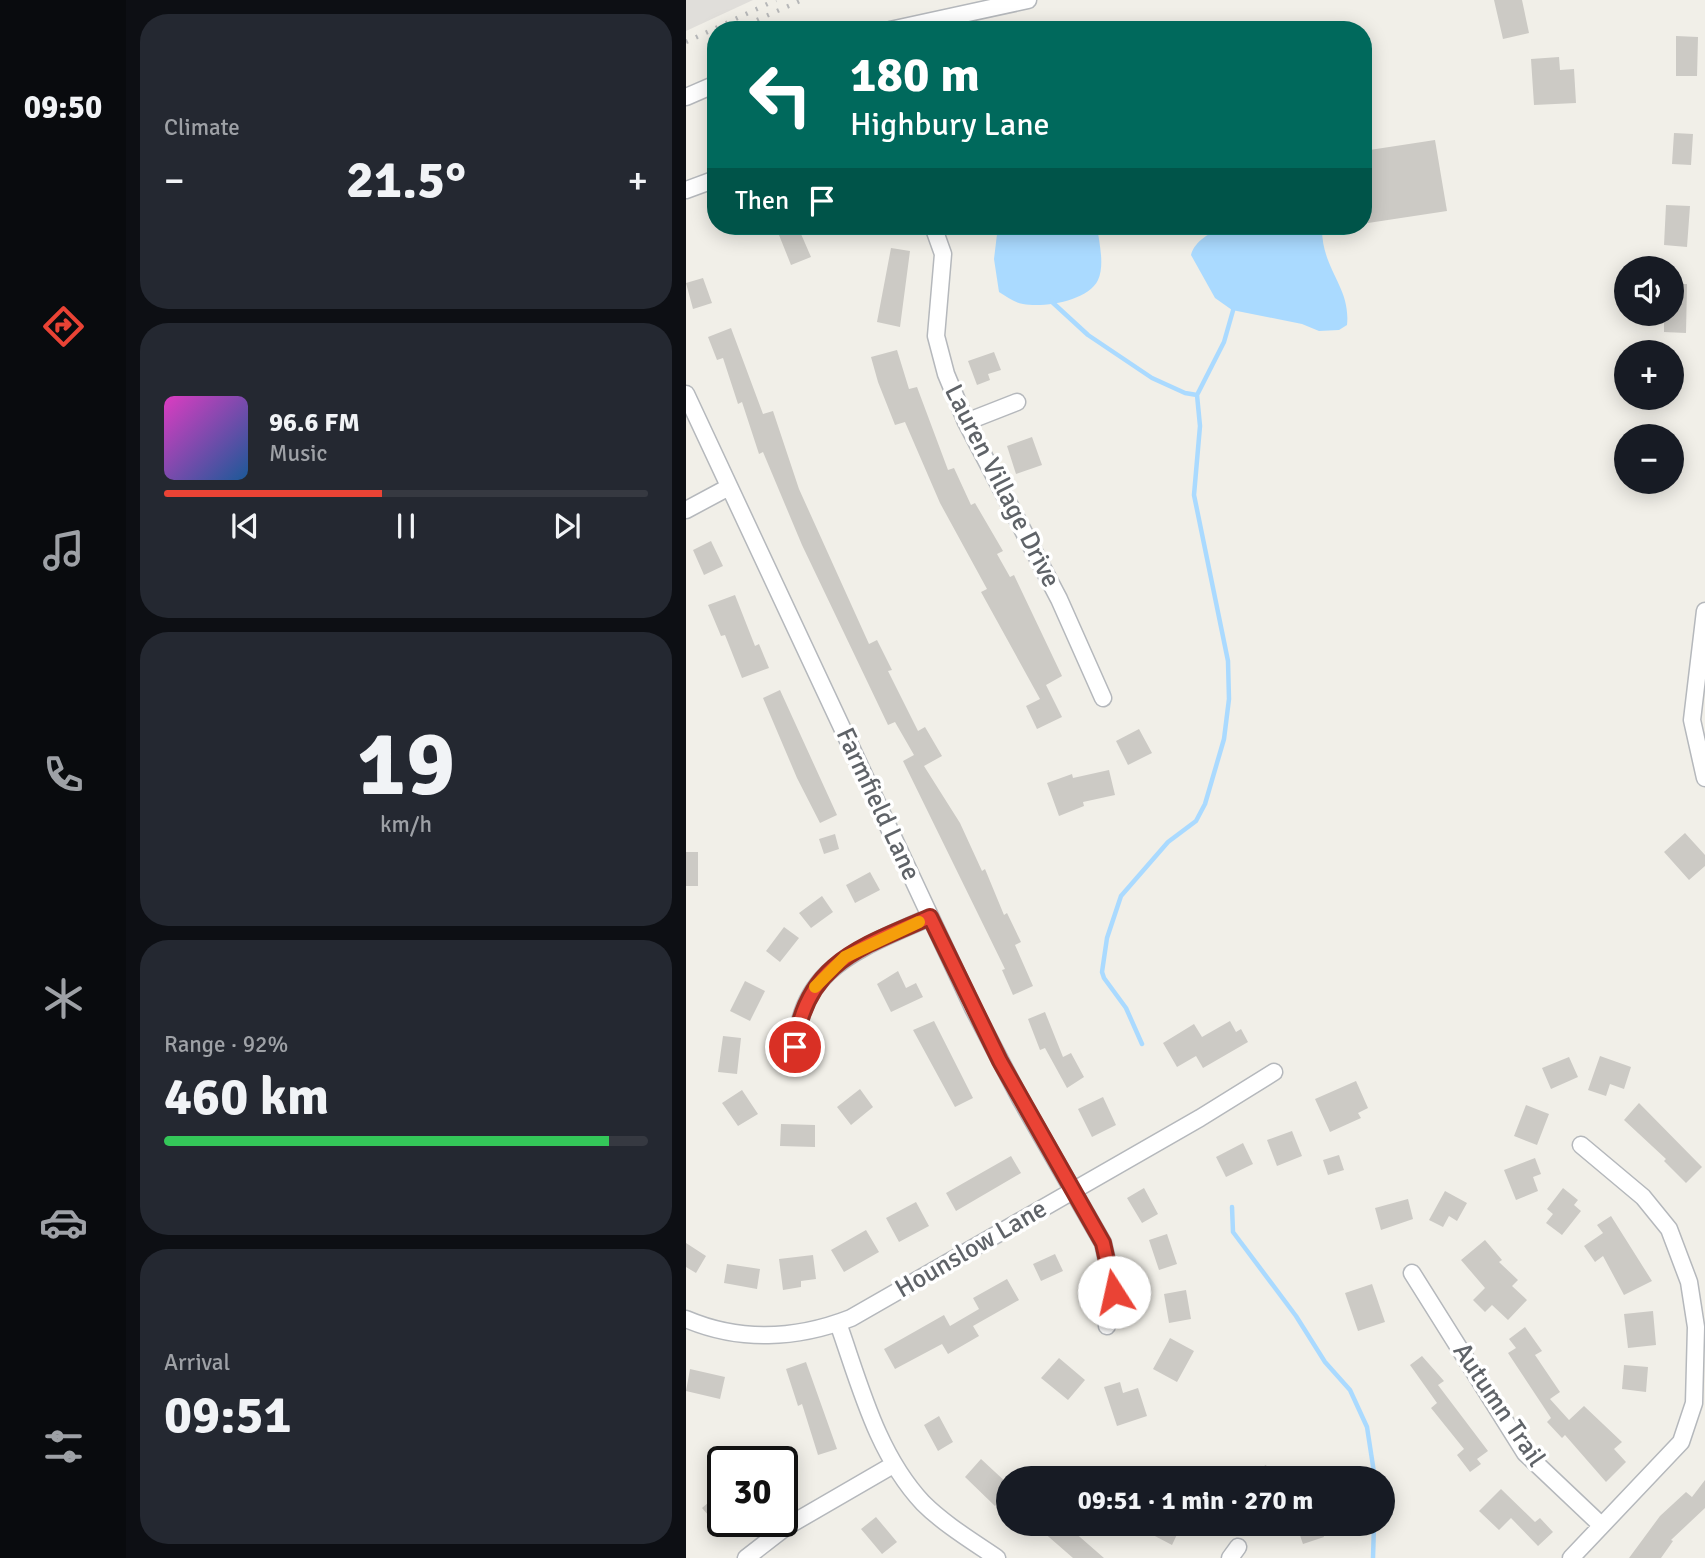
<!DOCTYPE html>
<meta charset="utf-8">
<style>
:root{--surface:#171b24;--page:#242831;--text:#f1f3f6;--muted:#9ea1a6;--line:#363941;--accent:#ea4335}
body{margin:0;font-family:Signika,sans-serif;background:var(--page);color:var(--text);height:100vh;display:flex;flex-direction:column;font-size:26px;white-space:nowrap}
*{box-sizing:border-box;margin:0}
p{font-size:23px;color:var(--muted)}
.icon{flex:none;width:38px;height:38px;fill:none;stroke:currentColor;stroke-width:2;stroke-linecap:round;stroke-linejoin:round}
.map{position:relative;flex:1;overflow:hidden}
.sheet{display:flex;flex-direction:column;gap:14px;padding:14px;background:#0d0f14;width:560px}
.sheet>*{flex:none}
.hud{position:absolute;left:21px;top:21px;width:665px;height:214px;border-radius:28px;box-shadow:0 4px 18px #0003;background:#00695c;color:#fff;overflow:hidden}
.buttons{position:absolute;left:928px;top:256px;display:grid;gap:14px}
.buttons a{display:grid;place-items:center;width:70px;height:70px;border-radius:50%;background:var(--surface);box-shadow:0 4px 18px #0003;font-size:35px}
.speed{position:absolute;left:21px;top:1446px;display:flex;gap:14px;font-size:35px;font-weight:700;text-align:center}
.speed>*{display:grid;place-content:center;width:91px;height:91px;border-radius:50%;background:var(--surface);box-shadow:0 4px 18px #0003;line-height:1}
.speed .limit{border:4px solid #111;border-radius:10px;background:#fff;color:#111}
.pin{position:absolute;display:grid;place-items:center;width:60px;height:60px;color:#fff;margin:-30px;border:4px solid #fff;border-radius:50%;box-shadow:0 2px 7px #0007}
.me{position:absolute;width:77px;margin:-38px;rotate:350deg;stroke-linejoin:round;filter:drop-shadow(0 0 5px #0008)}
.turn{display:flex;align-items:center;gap:24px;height:147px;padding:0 28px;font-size:32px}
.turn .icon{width:91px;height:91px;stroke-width:2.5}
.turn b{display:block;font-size:49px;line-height:60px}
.then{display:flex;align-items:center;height:66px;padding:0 28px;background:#0003;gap:14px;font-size:26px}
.big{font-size:52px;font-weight:700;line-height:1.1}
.sheet .card{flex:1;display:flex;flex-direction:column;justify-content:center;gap:10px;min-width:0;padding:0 24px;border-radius:28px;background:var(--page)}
.sheet .dial{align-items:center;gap:0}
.dial b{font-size:91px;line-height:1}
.song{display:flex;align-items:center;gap:21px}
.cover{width:84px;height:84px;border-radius:10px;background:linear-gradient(135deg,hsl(310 70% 55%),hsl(210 70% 35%))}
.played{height:7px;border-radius:4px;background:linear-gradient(90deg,var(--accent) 45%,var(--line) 45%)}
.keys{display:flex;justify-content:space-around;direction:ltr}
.heat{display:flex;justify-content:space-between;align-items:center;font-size:38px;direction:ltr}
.charge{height:10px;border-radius:5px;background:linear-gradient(90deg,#34c759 92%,var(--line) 0)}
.trip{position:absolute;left:310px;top:1466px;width:399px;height:70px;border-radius:35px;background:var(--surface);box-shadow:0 4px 18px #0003;font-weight:700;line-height:70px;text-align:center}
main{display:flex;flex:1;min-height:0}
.dock{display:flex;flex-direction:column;width:126px;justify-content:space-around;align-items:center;background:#090b0e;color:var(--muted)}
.dock .icon{width:49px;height:49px}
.dock .current{color:var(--accent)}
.dock b{font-size:32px;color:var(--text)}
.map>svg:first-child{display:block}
.industrial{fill:#e0deda}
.water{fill:#aadaff}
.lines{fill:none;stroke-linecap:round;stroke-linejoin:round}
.stream{stroke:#aadaff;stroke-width:4.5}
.building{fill:#cccac5}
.minor-casing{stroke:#b5b8bc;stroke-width:19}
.minor{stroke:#fff;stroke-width:16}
.rail{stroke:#b6b7b8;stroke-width:4.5;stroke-dasharray:2 9;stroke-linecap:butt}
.route-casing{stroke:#982c22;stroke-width:18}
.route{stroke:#ea4335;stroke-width:12}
.slow{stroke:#f59e0b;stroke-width:12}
.labels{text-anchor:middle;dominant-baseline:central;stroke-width:7;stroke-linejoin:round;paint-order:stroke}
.street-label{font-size:26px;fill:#5f6368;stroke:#fff}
</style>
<main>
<nav class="dock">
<b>09:50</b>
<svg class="icon current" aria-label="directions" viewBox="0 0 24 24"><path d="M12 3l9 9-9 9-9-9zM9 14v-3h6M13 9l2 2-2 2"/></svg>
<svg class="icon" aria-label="music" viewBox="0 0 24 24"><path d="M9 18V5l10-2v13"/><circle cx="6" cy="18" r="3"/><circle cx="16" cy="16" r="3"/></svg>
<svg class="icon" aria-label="phone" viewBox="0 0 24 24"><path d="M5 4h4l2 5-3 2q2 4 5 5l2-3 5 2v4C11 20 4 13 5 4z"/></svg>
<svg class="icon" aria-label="climate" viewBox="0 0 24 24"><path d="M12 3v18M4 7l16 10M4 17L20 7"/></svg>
<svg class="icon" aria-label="car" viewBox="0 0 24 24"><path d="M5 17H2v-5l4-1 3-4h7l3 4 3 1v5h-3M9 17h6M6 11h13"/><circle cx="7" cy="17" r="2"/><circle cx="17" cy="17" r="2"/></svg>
<svg class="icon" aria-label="filters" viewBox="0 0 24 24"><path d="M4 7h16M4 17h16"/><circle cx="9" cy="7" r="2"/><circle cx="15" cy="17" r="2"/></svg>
</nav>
<section class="sheet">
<div class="card"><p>Climate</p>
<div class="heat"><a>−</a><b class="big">21.5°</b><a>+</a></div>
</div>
<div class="card">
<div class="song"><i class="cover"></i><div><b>96.6 FM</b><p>Music</p></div></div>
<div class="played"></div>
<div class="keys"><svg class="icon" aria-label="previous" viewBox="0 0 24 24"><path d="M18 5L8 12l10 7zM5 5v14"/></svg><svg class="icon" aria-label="pause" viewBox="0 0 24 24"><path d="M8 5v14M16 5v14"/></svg><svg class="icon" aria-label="next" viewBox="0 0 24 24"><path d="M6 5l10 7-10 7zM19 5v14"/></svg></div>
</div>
<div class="card dial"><b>19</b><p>km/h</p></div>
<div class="card"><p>Range · 92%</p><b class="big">460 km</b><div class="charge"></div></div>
<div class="card"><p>Arrival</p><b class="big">09:51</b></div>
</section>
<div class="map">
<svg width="1019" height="1558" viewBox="0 0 1019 1558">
<rect width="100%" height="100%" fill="#f1efe8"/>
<path class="industrial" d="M0,0H67L0,31Z"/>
<path class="water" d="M312,226H411C413,242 419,265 412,280C402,301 358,308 337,304C329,303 320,296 313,292L308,259Z
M538,226H636C635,270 665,286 661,325L653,330L633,331L616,324L546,310L529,298L505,255C509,240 525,233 538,226Z"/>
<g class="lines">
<path class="stream" d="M365,301L402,335L466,378L499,393L511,395
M456,1044L440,1008L418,978L416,972L421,938L435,896L482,842L510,821L519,804L538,739L543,699L542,661L508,495L514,426L511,395L538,342L548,307
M546,1207L547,1232L610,1316L639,1362L664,1390L681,1427L689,1479
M687,1558L688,1524"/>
</g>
<path class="building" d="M808,0H836L843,33L817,39Z
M990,36L1012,37L1011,76H990Z
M873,57L874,70L888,69L890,103L848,105L845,59Z
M988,133L1007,134L1005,165L986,164Z
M749,140L761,211L682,223L677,191V151Z
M980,205L1004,206L1001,247L978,245Z
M112,227L125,257L105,265L93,235Z
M205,248L224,251L214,327L191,322Z
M17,278L26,303L7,309L0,283Z
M985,284H1001L1000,333L978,332V313H985Z
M45,328L77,414L87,411L113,489L183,644L191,640L206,670L202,671L232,731L239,727L256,756L238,766L274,823L296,871L299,869L318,915L321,913L335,942L329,945L347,986L327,995L316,970L319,969L217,761L228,755L209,722L202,725L116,545L77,452L73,454L56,402L52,404L37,358L31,360L22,337Z
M211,350L223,389L231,387L262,470L268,468L285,505L289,503L317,551L311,554L324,577L328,575L376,676L360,685L376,717L351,729L340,706L354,699L295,592L301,589L254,503L219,422L209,425L192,382L185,357Z
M308,352L315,370L302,374L304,380L291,385L282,361Z
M346,437L356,465L330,474L321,446Z
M25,541L37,566L18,575L7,550Z
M49,595L69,646L73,644L83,668L56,678L39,635L35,636L22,605Z
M94,690L151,815L134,823L111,778L77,698Z
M453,729L466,753L442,765L430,741Z
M423,770L429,795L397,802L398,806L373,816L361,783L386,774L387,778Z
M999,833L1019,855V866L1003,880L978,852Z
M149,834L153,849L138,854L133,839Z
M0,852H12V886H0Z
M184,872L194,890L169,903L160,885Z
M136,896L147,912L125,928L113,913Z
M98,927L113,938L94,962L80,951Z
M212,971L220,988L230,983L237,997L205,1012L191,984Z
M59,981L79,991L64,1021L44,1011Z
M359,1012L377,1057L385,1053L398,1077L381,1088L359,1048L354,1050L342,1019Z
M248,1021L287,1098L269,1107L227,1030Z
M544,1021L550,1032L555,1029L562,1042L517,1068L510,1056L491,1067L477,1043L508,1024L516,1037Z
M37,1036L55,1038L51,1074L32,1072Z
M914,1056L945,1067L938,1089L924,1084L920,1096L902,1090Z
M883,1057L892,1077L865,1089L856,1068Z
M670,1081L682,1108L672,1113L675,1118L644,1132L629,1099Z
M174,1089L187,1107L165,1125L151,1107Z
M56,1090L72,1114L52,1126L36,1103Z
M417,1097L430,1125L406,1137L392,1109Z
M953,1103L1016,1167L1000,1183L978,1161L980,1159L938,1120Z
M840,1105L863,1114L851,1145L828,1136Z
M95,1124L129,1125V1147L94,1146Z
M606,1131L616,1156L591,1166L581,1140Z
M557,1143L567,1164L540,1177L530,1157Z
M653,1155L658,1170L642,1175L637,1160Z
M325,1156L335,1173L270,1211L260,1193Z
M849,1158L855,1174L847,1177L852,1191L830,1200L818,1170Z
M458,1188L472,1214L456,1223L441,1198Z
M877,1188L892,1200L888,1205L895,1211L876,1235L860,1223L867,1214L861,1209Z
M759,1191L781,1203L771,1221L763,1216L757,1227L743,1220Z
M722,1199L727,1219L695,1230L689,1208Z
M230,1202L243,1226L213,1242L200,1218Z
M925,1216L966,1281L938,1295L917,1256L909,1262L898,1246L917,1233L911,1225Z
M180,1230L193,1252L158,1272L145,1250Z
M481,1234L491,1264L473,1270L463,1240Z
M799,1240L816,1260L813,1262L832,1280L826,1286L841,1300L822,1320L806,1305L799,1312L787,1300L799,1288L775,1260Z
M0,1243L20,1256L10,1273L0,1267Z
M369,1254L377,1271L355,1281L347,1264Z
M127,1255L130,1279L115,1281V1287L97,1290L93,1259Z
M41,1264L74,1269L71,1289L38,1283Z
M321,1279L333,1300L287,1326L293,1336L262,1354L256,1344L209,1369L198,1349L258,1315L264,1326L293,1309L287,1298Z
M686,1284L699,1322L672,1331L659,1293Z
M500,1290L505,1319L483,1323L478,1294Z
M967,1311L970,1345L942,1348L938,1314Z
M839,1327L856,1351L849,1355L874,1392L864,1399L883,1420L898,1406L936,1442L928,1449L940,1462L920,1482L879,1435L876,1438L861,1422L865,1418L822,1353L830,1348L823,1339Z
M484,1338L508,1351L491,1382L467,1369Z
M736,1356L758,1381L752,1385L802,1451L791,1459L795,1464L784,1472L771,1455L778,1449L745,1408L751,1403L724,1365Z
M373,1358L399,1380L382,1400L355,1378Z
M120,1362L151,1449L132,1455L116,1404L112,1406L100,1369Z
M938,1365L962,1367L960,1392L936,1389Z
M4,1369L39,1377L34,1399L0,1391Z
M434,1382L437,1393L452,1388L461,1416L431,1426L418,1387Z
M253,1416L267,1442L252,1451L238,1425Z
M295,1459L322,1484V1492L309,1506L279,1477Z
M579,1465L607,1479H572Z
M1019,1480V1508L985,1540L987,1541L975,1558H943L974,1516L1000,1492L1006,1497Z
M815,1489L849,1522L854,1518L867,1532L852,1546L825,1518L813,1530L793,1511Z
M37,1490V1532L16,1508Z
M190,1517L211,1542L196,1554L175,1529Z
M348,1524H379L418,1558H387Z
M473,1524H496L486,1545L467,1535Z
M610,1524H634L638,1537L617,1544Z"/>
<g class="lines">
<defs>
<path id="minor" d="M204,30L342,0
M0,97L30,84
M0,190L30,179
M247,226L257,254L250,336L260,374L280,422L373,599L417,698
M0,394L287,1008L335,1100L417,1243L428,1292L421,1326
M280,422L331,402
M0,510L43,487
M1019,611L1006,720L1019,778
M110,1063C106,969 173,949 244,917
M726,1273L839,1453L915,1525
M0,1319C54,1342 111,1339 165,1318L514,1118L588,1072
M152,1323C174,1385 191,1454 237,1503C258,1524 286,1541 311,1558
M60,1558L100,1527L207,1465
M544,1558L552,1547
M885,1558L995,1442L1008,1403L1010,1327L1003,1282L983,1229L957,1197L895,1145"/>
</defs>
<use href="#minor" class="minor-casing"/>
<use href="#minor" class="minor"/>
<path class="rail" d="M71,20L116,0
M0,42L90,0"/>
</g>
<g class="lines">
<defs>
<path id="route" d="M109,1047C119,962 176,947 244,917L314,1061L417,1243L428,1292"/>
</defs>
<use href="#route" class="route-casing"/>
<use href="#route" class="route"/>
<path class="slow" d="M129,987L159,957L233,922"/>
</g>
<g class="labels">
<g class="street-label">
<text transform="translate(316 486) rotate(63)">Lauren Village Drive</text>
<text transform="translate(192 804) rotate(65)">Farmfield Lane</text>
<text transform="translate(285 1249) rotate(-30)">Hounslow Lane</text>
<text transform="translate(813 1405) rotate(56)">Autumn Trail</text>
</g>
</g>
</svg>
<div class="buttons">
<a><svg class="icon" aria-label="sound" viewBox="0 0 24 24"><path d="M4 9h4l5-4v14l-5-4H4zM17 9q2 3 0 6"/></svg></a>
<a>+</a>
<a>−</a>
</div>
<div class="speed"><div class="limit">30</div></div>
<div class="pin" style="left:109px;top:1047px;background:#d93025"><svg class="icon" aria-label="arrive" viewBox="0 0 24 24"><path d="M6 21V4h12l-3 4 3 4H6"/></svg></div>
<svg class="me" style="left:428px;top:1292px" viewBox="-20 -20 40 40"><circle r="19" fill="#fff"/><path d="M0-13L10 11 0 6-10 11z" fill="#ea4335"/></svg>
<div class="trip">09:51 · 1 min · 270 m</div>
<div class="hud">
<div class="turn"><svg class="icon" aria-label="left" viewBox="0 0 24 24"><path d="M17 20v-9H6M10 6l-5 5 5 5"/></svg><div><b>180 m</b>Highbury Lane</div></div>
<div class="then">Then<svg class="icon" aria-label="arrive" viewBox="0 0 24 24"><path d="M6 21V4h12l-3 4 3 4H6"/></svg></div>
</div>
</div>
</main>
